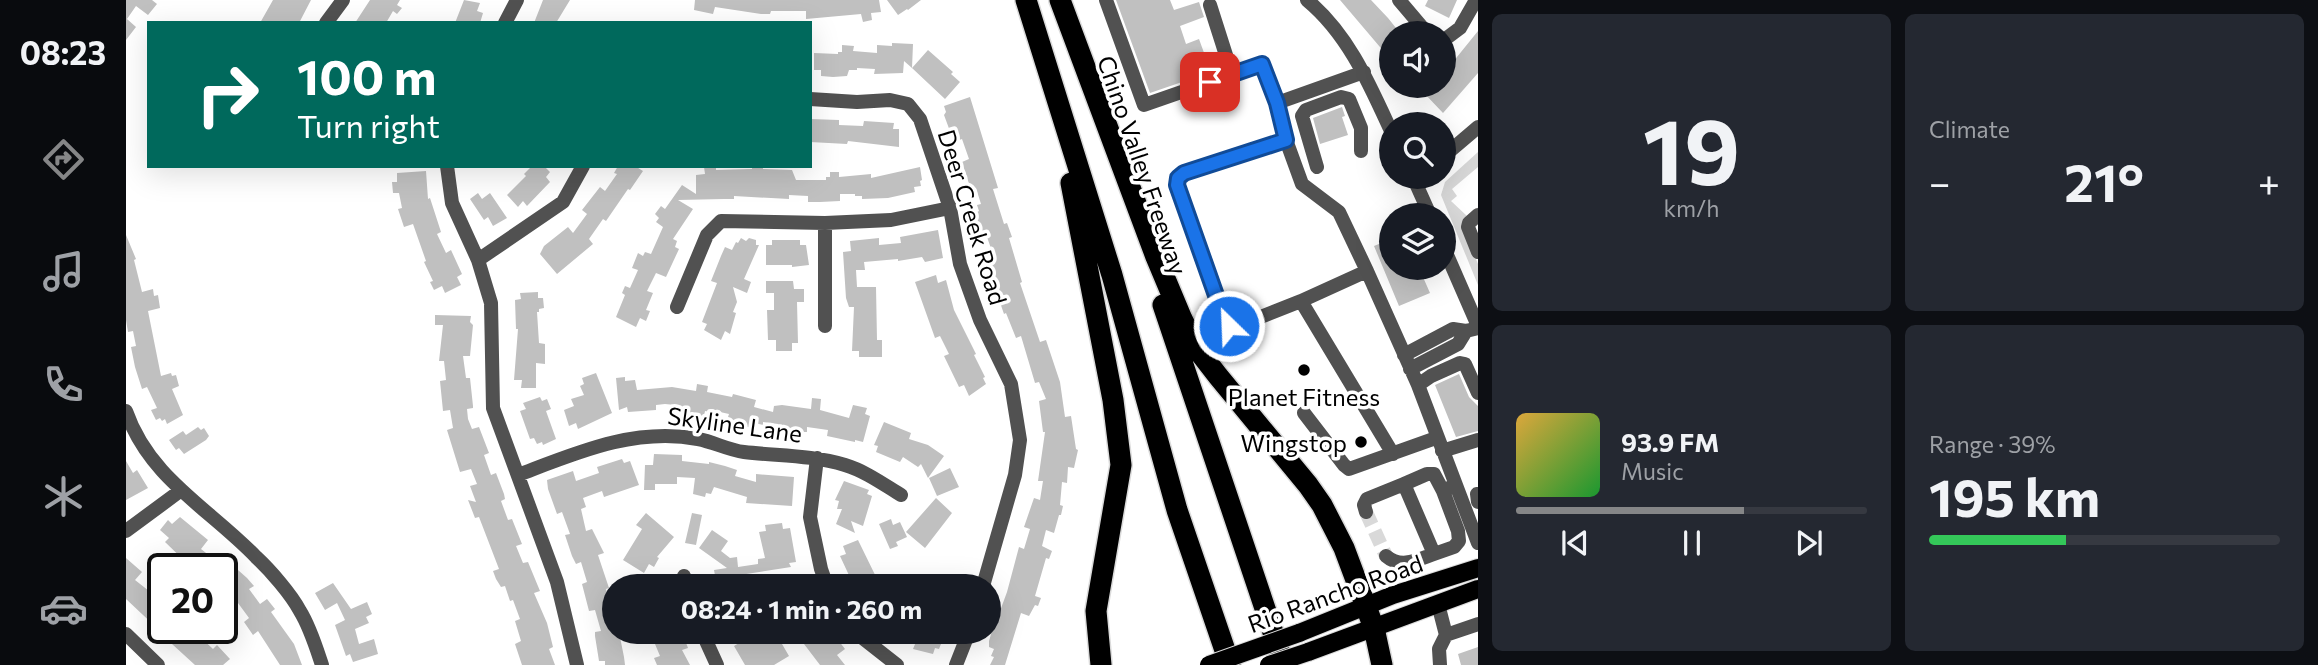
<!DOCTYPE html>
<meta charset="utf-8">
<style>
:root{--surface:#171b24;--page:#242831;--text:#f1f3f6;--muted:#9ea1a6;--line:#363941;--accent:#858687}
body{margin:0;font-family:Commissioner,sans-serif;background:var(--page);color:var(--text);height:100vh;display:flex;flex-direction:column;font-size:26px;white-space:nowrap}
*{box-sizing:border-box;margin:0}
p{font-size:23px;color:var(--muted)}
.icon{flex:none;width:38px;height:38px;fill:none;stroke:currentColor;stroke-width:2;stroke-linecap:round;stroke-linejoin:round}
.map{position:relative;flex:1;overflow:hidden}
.sheet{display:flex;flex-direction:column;gap:14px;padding:14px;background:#0d0f14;width:840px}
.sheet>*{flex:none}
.guide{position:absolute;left:21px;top:21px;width:665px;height:147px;border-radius:0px;box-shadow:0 7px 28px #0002;background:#00695c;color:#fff;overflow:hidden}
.fabs{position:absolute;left:1253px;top:21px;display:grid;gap:14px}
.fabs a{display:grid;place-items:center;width:77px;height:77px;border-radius:50%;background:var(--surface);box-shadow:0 7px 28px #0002;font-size:35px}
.speed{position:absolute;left:21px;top:553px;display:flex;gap:14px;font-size:35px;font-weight:700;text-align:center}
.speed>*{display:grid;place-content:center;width:91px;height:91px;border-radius:50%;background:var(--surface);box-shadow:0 7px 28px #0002;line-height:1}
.speed .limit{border:4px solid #111;border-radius:10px;background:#fff;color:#111}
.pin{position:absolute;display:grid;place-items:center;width:60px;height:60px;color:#fff;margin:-30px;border-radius:14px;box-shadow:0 4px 10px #0006}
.me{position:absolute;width:77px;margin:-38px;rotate:336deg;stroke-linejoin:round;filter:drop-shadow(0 0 5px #0008)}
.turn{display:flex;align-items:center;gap:24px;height:147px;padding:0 35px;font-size:32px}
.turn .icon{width:91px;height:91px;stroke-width:2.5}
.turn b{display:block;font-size:49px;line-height:60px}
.big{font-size:52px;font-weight:700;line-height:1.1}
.sheet .tile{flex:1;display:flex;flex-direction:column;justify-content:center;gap:10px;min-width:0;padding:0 24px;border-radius:10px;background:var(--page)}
.sheet .dial{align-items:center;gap:0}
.dial b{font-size:91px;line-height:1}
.song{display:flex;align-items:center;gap:21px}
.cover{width:84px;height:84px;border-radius:10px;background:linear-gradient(135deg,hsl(40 70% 55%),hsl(130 70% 35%))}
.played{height:7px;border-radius:4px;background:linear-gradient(90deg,var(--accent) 65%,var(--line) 65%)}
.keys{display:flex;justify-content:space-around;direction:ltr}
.heat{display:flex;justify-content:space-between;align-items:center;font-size:38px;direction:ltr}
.charge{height:10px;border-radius:5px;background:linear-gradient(90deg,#34c759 39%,var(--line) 0)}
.sheet .tiles{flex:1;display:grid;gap:14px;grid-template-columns:repeat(2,1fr)}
.trip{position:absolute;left:476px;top:574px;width:399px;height:70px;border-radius:35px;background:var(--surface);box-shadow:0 7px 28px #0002;font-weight:700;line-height:70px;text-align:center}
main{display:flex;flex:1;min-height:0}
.tab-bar{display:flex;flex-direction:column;width:126px;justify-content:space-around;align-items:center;background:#090b0e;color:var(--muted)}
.tab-bar .icon{width:49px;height:49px}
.tab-bar .on{color:var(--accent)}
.tab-bar b{font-size:32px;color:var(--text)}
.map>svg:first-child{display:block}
.green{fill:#d8d8d8}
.building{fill:#c0c0c0}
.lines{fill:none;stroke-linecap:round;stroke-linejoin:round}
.minor-tunnel{stroke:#d9d9d9;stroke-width:14;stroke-dasharray:14 7;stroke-linecap:butt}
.major-casing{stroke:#dbdbdb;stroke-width:20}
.highway-casing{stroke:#dbdbdb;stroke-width:24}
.minor{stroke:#515151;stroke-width:14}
.major{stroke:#000;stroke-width:18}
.highway{stroke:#000;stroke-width:21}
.major-bridge-casing{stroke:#dbdbdb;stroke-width:20;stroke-linecap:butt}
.major-bridge{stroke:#000;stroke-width:18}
.route-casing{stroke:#114b97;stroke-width:18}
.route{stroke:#1a73e8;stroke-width:12}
.poi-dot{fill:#000;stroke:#fff;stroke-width:2.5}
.labels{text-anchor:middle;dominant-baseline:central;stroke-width:7;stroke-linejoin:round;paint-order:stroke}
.street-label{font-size:24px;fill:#000;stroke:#fff}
.poi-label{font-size:24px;fill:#000;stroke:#fff}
</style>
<main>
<nav class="tab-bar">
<b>08:23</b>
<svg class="icon on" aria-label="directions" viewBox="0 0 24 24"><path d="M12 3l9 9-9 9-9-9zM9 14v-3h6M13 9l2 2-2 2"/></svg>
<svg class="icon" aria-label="music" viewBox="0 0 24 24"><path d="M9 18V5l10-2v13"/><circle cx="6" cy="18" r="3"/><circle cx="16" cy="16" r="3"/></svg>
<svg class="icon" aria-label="phone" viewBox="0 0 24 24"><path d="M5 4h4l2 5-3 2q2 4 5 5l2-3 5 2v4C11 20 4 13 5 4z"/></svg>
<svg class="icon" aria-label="climate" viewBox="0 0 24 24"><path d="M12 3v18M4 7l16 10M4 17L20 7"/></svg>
<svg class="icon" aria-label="car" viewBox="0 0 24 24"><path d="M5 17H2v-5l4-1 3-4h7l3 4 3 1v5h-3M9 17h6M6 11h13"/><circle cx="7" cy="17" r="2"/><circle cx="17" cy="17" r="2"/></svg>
</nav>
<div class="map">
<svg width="1352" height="665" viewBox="0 0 1352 665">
<rect width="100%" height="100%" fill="#fff"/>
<path class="green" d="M1352,152V167L1326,189L1331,196L1325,201L1341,216L1352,207L1338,228L1352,264V285L1315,195L1319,182Z"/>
<path class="building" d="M0,0H26L31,4L22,15L10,6L1,19L10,27L0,40Z
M147,0H185L173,23H134Z
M244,0H274L271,5L276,8L271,14L267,11L260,23H229Z
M338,0L354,3L351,11L357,13L354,23H329Z
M417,0H444L430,23H408Z
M569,0H753L755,12L745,13L746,20L737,22L735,14L680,19V11H645L644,14H635L589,7L587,14L568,10Z
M761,0H795L782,10L781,9L772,15Z
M990,0H1044L1048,10L1073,2L1078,17L1054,26L1060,44L1073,39L1085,72L1024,93Z
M1214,0H1245L1262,18L1274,33H1265V60Z
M1302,0H1331L1323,18L1299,6Z
M1352,31V73L1317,113L1298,93L1305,86H1318V73Z
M766,43L787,44L786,68L778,61L777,73L748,74L749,69L731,68V70H723L721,76L707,77L695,76V70H688V53L712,54V52H716V45L728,46L727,51L751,53V45L766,46Z
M802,50L827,72L825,74L834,82L819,99L786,68Z
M844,97L872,188L867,189L878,224L881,223L886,237L883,238L896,282L894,283L914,342L920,340L934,382L939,417L945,416L950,449L952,450L948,468L942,467L941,483L936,482L934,505L937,506L935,515H933L928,533L920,530L916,546L926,551L923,559L920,558L909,596L915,598L912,606L909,605L903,616L895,613L879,665H864L868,657L865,656L868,649L863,647V641L872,611H874L881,592L893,547L898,549L904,529L898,527L908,498L914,500L917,481H912L919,432H917L913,401L920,399L913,382L909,383L895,336L890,338L880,313L878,314L870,291H868L859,260L868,257L861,237L855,239L849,213L853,211L851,205L855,204L850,188L845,190L836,162L843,159L836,139L828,142L818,115L820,112L818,106Z
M1216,107L1219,116L1216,117L1222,135L1194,144L1187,118Z
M684,119L713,120V125L737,126L738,121L768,123L767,129H773V147L722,141L721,144L684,142Z
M406,166H418L424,172L420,177L424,182L401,206L397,201L392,207L381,195L400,176L398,174Z
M492,166H509L517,171L504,190L502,189L480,221L477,219L463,239L467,244L431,274L414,254L418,246L442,227L447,233L461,214L456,210L474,187L479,191L491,174L488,173Z
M626,166H637V169L666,170L670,180H700V177H704V172H713V177L745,174V178L794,167L796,180L794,181L795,186L788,187L789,192L762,198L736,199V196H729V194H714V201L694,202H682V196L663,195V199L608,196V199H598L552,200L567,209L547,239L551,241L549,247L553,249L540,277L530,273L521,291L527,293L520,310L524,311L520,321L514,318L510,327L490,317L499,295L496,293L499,286L504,288L512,270L506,268L512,253L517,256L519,252L525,254L537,227L530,222L533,218L529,214L535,206L539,209L556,185L570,194V175L579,174L578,167H590V170L626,169Z
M300,171L302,199L304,198L315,232L311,234L320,253L325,250L336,274L331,277L335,285L319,293L316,286L308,290L304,282L307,281L298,262L300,261L287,224L278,227L272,209L276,208L273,193H267L266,182H271V173Z
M352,193L356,199L364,193L381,218L367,226L362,217L358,220L344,199Z
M812,230L817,258L799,262L796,257L772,261V259L738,262L739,270H730L731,287H750L751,340H756V357H733V351H726L728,307H723L720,298L717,252L725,251L724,241L753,238V245L775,243L774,237Z
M0,235L10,259L8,260L16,292L27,289L28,296L32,295L34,308L22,311L35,376L45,373L46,376L50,375L53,386L46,389L57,415L41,424L39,419L36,421L34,418L30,420L25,410L31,408L21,387L16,389L9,367L5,347L10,346L7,331L2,332L0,320Z
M615,238L620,241L623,238L630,240V245H633L618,279L625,282L621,293L607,287L611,302L607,312L610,313L604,334L599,331L595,340L578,330L581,324L576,322L591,283L585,281L595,256L599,247L606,250L610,242L612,243Z
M1265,239V268H1293L1304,293L1273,306L1248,246Z
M646,240H674V245H680L683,265L666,267V265H640V245H646Z
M810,275L812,283L820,280L828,310L850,354L848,355L859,377L857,378L860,384L843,396L838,385L833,387L818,356L823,354L814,336L809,338L789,282Z
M640,281H667L668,289H678V302H671L672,343H666V351H650V340H642L641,310H648V293H640Z
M412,292V298H417L418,308L413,309V312H411L413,343L419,344V364L410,363V388H395L396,380H388L392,329H390L389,300L395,299L394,293Z
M309,315L345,316L344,322L347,325L344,356H337L340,378H344L347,406V408L341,409L342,419L346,429L353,427L363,453L358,455L365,475L370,473L378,494L379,499L375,501L382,520L386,519L396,544L390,546L397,563L402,562L414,591L408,593L421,623L427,647L423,649L429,665H396L389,644L395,641L389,621L394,619L387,600L384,601L379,586L375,587L370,579L367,571L373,569L353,517L349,518L342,500L350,502L344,486L351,484L345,469L334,472L321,430L327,428L324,410L317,411L314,381L320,380L318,361H313L317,325H309Z
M470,373L486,413L452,429L450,423L443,426L438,410L448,406L445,399L458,395L454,386L458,384L456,378Z
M1333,374L1343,397L1352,406V431L1330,437L1309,385Z
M499,377V381L509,380L511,390L546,387L570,391L571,384L582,386L581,392L606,397L607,394L630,400L628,407L647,412L648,406L656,405L685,409L686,398L695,399L694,410L723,418L727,405L741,408L739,414L744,416L737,442L729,440V442L701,436L702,430L681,427V432H665L651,430L652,424L637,422V425L629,423L628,429L601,420L603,414L585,410V412L579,411L578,416L548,412L549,405L539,404L530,405V410L502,412L501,407L493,410L490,378Z
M414,397L416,401L421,399L425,409L420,411L430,439L417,445L416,442L411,444L408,438L404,439L394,411L400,409L397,403Z
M758,422L785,433L783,439L802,445L818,456L802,478L795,464L792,467L777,457L774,462L750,452L752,446L748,445Z
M72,427L75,430L78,428L83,436L80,440L58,454L53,448L50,450L43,440L57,431L60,435Z
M528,454L556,455V461L583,464V462L599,466L611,470L609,476L630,482V474L668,477L666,506L620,503L621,497L588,487L585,494L580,493L579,497L567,494L569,478L551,477V484H529V490H518L519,465H527Z
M496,459L498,463L504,461L513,485L478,497L476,491L457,498L460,507L455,509L460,531L466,529L478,553L472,555L483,588L480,589L488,619V632H493L498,657L499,665H479V661H473L469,636V632L475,631L469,610L463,611L456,584L461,582L455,562L450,564L446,556L439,535L444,534L436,512L431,514L422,489L421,480L447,471L450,481L473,473L471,467Z
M0,461L7,473L11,470L22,488L0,500Z
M824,468L833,487L811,496L803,478Z
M718,481L743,490L741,494L746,496L737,526L725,521L729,533L710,524L716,509H711L713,501L709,500Z
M810,498L826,513L799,548L780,532Z
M520,513L548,537L531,557L533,558L528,567L523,564L518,573L497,560L516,529L510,525Z
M566,513L576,515L570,545L559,543Z
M54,517L82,540L75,549L89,560L94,554L121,578L128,586L123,589L134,604L141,599L149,609L145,612L168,644L176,665H154L132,631L127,635L118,622L123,618L112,603L108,605L96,592V569H67L39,542L43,538L34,530L42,520L46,524Z
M765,519L767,525L774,522L781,537L770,542L772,546L764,549L753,524Z
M656,523L657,529L664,528L670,562L663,563L665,567L614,575L618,586H591L588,570L601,568L573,548L586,530L602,541L595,551L604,558L611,557L612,567L632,564V559L639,558L633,532L640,531L639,525Z
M732,540L753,583L744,586H735L734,584L728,586L714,556L720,554L717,546Z
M0,558L16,572L9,580L37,602V626L33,630L0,599Z
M207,583L225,609L241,602L246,614L240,617L243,623L229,629L233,644L248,639L252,654L227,662L224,654L220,656L209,625L219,620L211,603L199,610L189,593Z
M44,628H76L71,634L87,649L91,645L104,659L97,665H69L46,644L52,636Z
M524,632H556L562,648L556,650L564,665H531L528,658L534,656Z
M632,632H649L663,656L648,665H619L608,646Z
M677,632H706L719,649L711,655L719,665H694L678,644L684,639Z
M794,632L817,639L813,649L809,648L807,654L787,649Z
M1352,647V665H1335L1332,654Z"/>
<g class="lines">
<path class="minor-tunnel" d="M1240,512L1260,556"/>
<defs>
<path id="major" d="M1173,633L1267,595L1352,568
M1182,652L1352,589"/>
<path id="highway" d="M900,0L986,275L1051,510L1104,665
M934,0L1030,257L1056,319L1071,349L1092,376L1182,485L1196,505L1218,548L1248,628L1256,665
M945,183L987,400L995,465L970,611L975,665
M1037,305L1158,665"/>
</defs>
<use href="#major" class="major-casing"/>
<use href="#highway" class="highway-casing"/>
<path class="minor" d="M980,0L1018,105L1136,64L1151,103
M1181,0C1222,34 1243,83 1265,131
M1273,0L1301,33
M1084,5L1106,74
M200,23L217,0
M379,23L391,0
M1318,40L1334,28L1350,0
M1238,72L1151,103L1160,140L1176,184L1213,212L1241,271L1292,385L1352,543
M684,99L731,102L764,100L782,104L794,119L824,208L834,264L854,320L885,384L894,440L889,475L857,586
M1160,140L1058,173L1052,178L1051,185L1098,318L1103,326H1112L1175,301
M1318,156L1352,127
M321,166L326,203L352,260L365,303L367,408L431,582L451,665
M1191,167L1176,116L1180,110L1215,97L1223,99L1235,128V151
M1287,177L1304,215
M1352,215L1343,223L1342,227L1352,252
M699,223V326
M1318,248L1352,326
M352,260L437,202L457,166
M1241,271L1175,301L1267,454
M551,307L581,235L595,221L699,223L765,220L824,208
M1278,355L1327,329L1340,331L1352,328
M1284,369L1332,344L1340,331
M1292,385L1305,376L1334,363L1339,364L1352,393
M0,411C23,478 84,509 130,557C144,570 165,594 174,611C184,627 190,647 196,665
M1178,413L1218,465L1223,469L1310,438
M1316,451L1352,440
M691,458L684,517L695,569L701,586
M392,475C450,453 508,427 572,439C588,442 602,450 618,452C652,456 686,455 719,465C739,471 757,484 775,495
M1317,491L1308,474H1301L1278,484L1308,554L1328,547L1333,541L1332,531L1317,491L1329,485
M1351,494L1352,502
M1240,512L1238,505L1241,499L1278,484
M0,531L54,491
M1260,556C1275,569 1291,560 1308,554
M558,576L561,586
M1312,604L1320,635L1313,649L1314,665
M576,632L591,665
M729,632L771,665
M0,634L32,665
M1320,635L1352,624
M830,665L843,632"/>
<use href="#major" class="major"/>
<use href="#highway" class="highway"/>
<defs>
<path id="major-bridge" d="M1083,665L1173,633
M1143,665L1182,652"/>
</defs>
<use href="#major-bridge" class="major-bridge-casing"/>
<use href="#major-bridge" class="major-bridge"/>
</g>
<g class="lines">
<defs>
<path id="route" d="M1084,82L1136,64L1151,103L1160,140L1058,173L1052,178L1051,185L1098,318L1103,326"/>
</defs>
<use href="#route" class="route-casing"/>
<use href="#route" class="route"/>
</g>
<g class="poi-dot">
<circle cx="1178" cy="370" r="7"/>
<circle cx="1235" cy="442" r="7"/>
</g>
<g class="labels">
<g class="street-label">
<text transform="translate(1017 165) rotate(71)">Chino Valley Freeway</text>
<text transform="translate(847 217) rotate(73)">Deer Creek Road</text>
<text transform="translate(609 424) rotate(8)">Skyline Lane</text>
<text transform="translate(1209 593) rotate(-20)">Rio Rancho Road</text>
</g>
<g class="poi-label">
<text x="1178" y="396">Planet Fitness</text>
<text x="1221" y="442" text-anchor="end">Wingstop</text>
</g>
</g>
</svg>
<div class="fabs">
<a><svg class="icon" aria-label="sound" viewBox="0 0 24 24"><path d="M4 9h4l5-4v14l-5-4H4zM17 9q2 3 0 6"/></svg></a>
<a><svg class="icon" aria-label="search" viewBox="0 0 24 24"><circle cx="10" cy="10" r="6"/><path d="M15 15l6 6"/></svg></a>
<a><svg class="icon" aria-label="layers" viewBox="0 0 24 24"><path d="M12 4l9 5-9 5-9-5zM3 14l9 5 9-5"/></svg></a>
</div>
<div class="speed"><div class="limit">20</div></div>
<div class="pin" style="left:1084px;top:82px;background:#d93025"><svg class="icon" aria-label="arrive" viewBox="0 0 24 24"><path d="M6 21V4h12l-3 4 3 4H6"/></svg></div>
<svg class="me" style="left:1103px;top:326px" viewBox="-20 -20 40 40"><circle r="17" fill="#1a73e8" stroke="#fff" stroke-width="3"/><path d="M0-11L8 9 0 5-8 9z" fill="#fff"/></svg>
<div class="trip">08:24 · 1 min · 260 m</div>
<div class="guide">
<div class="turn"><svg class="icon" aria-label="right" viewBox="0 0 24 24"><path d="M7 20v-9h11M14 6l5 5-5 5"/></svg><div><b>100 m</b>Turn right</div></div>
</div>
</div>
<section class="sheet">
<div class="tiles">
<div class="tile dial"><b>19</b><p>km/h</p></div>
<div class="tile"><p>Climate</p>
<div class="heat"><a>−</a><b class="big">21°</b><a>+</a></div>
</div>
<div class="tile">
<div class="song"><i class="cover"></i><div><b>93.9 FM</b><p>Music</p></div></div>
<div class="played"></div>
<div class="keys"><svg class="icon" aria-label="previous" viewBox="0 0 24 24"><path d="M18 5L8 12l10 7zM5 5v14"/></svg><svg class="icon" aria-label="pause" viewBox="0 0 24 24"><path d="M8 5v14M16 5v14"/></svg><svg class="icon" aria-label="next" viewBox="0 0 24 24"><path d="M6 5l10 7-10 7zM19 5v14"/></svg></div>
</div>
<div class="tile"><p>Range · 39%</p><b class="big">195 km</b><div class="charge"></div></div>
</div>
</section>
</main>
